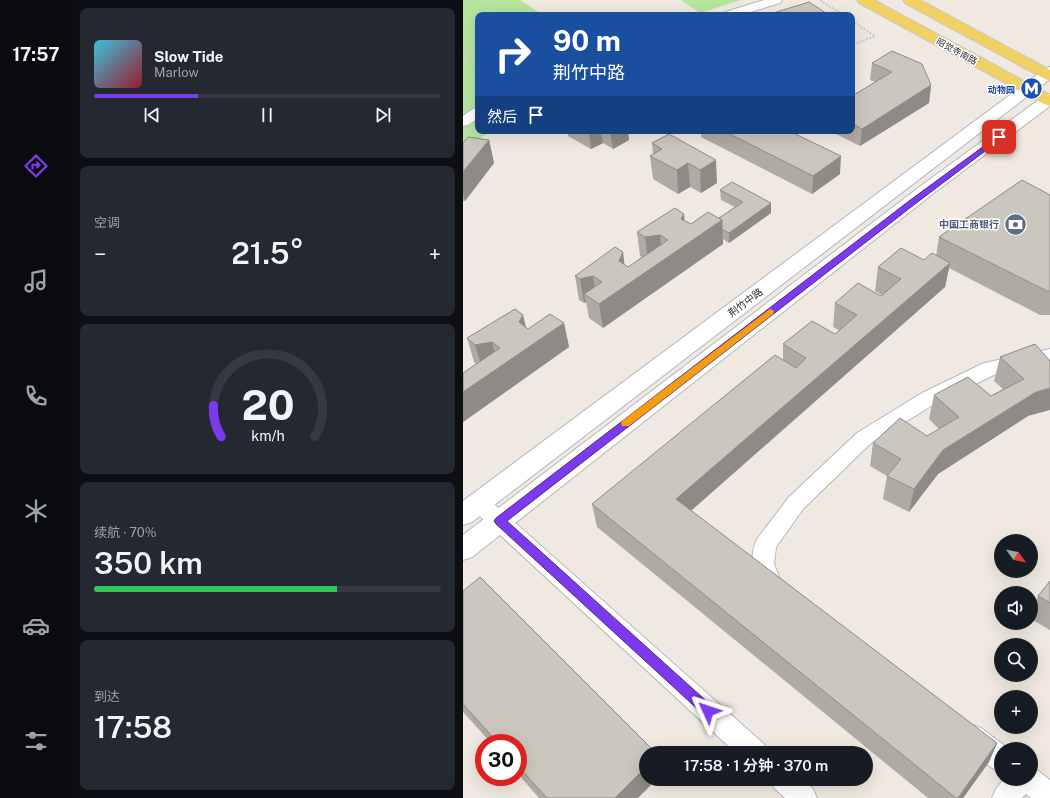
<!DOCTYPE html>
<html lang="zh">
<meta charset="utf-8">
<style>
:root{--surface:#171b24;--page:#242831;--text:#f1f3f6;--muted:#9ea1a6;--line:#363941;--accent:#7c3aed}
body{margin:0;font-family:"Public Sans","Noto Sans SC",sans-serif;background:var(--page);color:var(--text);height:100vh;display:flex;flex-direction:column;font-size:15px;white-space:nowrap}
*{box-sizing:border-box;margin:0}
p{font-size:13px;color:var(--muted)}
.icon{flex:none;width:22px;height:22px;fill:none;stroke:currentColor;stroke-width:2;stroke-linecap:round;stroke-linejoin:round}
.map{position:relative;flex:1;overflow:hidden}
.side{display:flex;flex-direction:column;gap:8px;padding:8px;background:#0d0f14;width:391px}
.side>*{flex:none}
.guide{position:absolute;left:12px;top:12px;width:380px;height:122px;border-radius:8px;box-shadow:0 4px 16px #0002;background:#1a4fa0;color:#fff;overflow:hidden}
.needle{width:26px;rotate:123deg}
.tools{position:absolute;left:531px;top:534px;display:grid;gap:8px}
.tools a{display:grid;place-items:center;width:44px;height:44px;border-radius:50%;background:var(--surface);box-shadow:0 4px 16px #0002;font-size:20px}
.speed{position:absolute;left:12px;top:734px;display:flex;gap:8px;font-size:20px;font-weight:700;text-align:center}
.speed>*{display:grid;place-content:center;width:52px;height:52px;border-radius:50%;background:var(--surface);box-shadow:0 4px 16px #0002;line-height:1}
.speed .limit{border:6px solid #d22;background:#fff;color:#111}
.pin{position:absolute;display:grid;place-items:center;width:34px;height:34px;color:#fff;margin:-17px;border-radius:8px;box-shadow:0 2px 6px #0006}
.me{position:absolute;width:44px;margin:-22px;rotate:312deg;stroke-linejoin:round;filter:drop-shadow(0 0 3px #0008)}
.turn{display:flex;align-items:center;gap:14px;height:84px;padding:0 12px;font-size:18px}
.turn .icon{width:52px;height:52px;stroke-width:2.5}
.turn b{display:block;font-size:28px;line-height:34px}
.then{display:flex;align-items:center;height:38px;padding:0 12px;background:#0003;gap:8px;font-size:15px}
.big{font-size:30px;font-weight:600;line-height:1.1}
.side .card{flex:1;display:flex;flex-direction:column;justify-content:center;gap:6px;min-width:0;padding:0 14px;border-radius:8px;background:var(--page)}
.side .dial{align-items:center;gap:0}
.dial svg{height:104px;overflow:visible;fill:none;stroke:var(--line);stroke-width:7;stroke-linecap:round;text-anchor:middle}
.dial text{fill:var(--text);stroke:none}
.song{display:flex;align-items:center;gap:12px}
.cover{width:48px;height:48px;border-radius:6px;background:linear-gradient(135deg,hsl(190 70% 55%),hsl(350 70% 35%))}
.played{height:4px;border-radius:2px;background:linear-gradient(90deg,var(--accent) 30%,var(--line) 30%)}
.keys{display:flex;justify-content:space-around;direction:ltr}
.heat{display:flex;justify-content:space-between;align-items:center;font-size:22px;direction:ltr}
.charge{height:6px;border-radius:3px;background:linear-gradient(90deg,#34c759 70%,var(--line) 0)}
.trip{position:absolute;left:176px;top:746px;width:234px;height:40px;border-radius:20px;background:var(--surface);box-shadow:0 4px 16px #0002;font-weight:600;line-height:40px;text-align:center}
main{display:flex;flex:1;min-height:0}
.menu{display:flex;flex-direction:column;width:72px;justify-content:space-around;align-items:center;background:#090b0e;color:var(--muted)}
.menu .icon{width:28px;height:28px}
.menu .selected{color:var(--accent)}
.menu b{font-size:18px;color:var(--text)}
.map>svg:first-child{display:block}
.green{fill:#b6e59e}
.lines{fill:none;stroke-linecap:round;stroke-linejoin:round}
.street-casing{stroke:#b4b7c1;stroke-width:2}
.secondary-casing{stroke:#b4b7c1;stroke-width:2}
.primary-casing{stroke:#c9c9c9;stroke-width:2}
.path{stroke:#c9c9c9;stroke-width:2;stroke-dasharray:2 1.5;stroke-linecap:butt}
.street{fill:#fff;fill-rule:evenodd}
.secondary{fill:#fff;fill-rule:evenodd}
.primary{fill:#f2d163;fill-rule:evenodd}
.wall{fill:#afaba4}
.shaded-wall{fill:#8e8b86}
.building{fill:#cbc7bf;stroke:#8e8b86}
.route{fill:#7c3aed;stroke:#51269a}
.slow{fill:#f59e0b}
.labels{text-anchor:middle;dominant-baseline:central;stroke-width:3;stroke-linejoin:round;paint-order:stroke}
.far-street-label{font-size:9px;fill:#2e2e2e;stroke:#fff}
.far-transit-label{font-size:9px;font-weight:bold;fill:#164399;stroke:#fff;text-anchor:end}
.service-label{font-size:10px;font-weight:bold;fill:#4e5e75;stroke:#fff;text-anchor:end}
.street-label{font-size:10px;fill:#2e2e2e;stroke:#fff}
</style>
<main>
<nav class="menu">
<b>17:57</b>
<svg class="icon selected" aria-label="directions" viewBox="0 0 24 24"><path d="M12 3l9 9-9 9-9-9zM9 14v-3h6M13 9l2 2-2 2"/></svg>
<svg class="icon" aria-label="music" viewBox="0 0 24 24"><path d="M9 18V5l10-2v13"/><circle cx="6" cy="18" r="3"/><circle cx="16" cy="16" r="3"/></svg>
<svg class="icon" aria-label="phone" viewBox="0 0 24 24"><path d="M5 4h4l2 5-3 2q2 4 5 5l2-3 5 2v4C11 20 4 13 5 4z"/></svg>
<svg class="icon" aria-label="climate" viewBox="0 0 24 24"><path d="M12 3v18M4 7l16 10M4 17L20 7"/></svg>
<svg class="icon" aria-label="car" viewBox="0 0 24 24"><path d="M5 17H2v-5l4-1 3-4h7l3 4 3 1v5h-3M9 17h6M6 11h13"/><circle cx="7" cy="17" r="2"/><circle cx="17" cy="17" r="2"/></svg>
<svg class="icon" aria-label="filters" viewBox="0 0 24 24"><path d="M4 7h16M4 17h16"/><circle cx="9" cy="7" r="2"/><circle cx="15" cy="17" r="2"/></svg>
</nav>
<section class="side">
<div class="card">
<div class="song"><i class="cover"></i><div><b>Slow Tide</b><p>Marlow</p></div></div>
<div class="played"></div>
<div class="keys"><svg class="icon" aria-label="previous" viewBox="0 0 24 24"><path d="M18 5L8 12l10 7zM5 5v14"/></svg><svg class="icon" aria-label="pause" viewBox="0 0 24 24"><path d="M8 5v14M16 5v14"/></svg><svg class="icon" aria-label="next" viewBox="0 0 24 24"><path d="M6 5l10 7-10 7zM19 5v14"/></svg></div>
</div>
<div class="card"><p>空调</p>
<div class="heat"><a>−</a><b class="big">21.5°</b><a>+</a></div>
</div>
<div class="card dial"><svg viewBox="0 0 100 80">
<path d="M14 69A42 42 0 1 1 86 69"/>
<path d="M14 69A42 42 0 0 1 8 45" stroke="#7c3aed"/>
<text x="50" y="56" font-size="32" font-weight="700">20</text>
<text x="50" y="72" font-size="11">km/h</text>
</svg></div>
<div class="card"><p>续航 · 70%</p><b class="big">350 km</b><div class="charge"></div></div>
<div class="card"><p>到达</p><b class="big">17:58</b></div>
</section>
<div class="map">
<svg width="587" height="798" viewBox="0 0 587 798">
<rect width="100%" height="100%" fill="#efe9e1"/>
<path class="green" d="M0,0H57L80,15H15V131H28L0,149Z
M218,0H278L237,13Z"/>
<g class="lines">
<defs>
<path id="street" d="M301,0H319L317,3L278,15H260L262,12Z
M15,108V118L5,125L0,126V116L10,109Z
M587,349V361L533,374L473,403L408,443L340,509L313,547L311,564L317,579L320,581L323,588L320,595L312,598L300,592C291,574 285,558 294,539L326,497L394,433L459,393L521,363Z
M16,494L23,497L301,744L305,753H273L9,509L6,503L9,497Z
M509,725L518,728L546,749H538V772L529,768L500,746L496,737L500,728Z
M568,767L574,770L587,780V798H568L563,794L559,798H529L533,789L541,779H568Z
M307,779H339L350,789L354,798H322L311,788Z"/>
<path id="secondary" d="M587,67V79L9,522L0,525V501L582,69Z
M587,94V106L467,196L9,557L0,560V535L455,188L581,96Z"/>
<path id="primary" d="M394,0H411L587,95V106L581,104L396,3Z
M440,0H457L587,70V81L582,79L442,3Z"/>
</defs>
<use href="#street" class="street-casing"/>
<use href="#secondary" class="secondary-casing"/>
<use href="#primary" class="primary-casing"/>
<path class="path" d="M357,0L380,15
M389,21L412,36L389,45
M0,49L15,72"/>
<use href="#street" class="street"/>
<use href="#secondary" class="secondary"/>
<use href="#primary" class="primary"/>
</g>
<path class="wall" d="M409,63L468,85L466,103L397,146L367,131H389V96L412,82L407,80Z
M105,131H165L166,140L150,149L140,143L128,149L105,136Z
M238,131H326L377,174L349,194L238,137Z
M206,134L254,183L238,193L227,187L215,194L190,179L187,156L190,154L189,143Z
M26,140L31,163L2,201H0V143Z
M257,190L308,213L266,243L260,239V244L140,328L126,318L123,302L121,303L116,300L112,276L160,252L161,265L165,267L179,257L177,256L174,232L221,221L228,224L256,218L272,207L258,200Z
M587,195V315H577L486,268L482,287L228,511L534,743L526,762L500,798H465L134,527L129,504L320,360V344L372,334L376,330L370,327L372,303L418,296L419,295L412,291L415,267L461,260L473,256L476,237Z
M101,323L106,347L0,422V373L13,364L11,362L4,338L63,327L65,329Z
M572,344L565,416L475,474L446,512L420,499L424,476L407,466L410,443L464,436L476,429L466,419L471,395L528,396L540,389L531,381L537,357Z
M587,581V630L568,619V612L575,596Z
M0,591L175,798H76L55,774V743H28L0,712Z"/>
<path class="shaded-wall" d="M468,85L466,103L397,146L399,129Z
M126,131H138L140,143L128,149Z
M147,131H165L166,140L150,149Z
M26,140L31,163L2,201L0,193V172Z
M378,156L377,174L349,194L350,176Z
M253,160L254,183L238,193L237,170Z
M225,163L227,187L215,194L214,170Z
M308,203V213L266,243V233Z
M221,214L223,237L218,219Z
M259,220L260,244L140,328L136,304Z
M197,235L200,259L185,261L182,237Z
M160,252L163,276L156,261Z
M487,263L482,287L215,522L213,499Z
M130,276L134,300L121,294L123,302L121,303L117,279Z
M60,315L66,339L56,322Z
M101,323L106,347L0,422V392Z
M29,342L36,366L19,368L12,345Z
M587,388V410L565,416L475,474L446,512L451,489L480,450L573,392Z
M534,743L526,762L500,798H495Z
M183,767V779H194L175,798H152Z"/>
<path class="building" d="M346,2L366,15H304Z
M429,51L459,64L468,85L399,129L389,124V96L429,72L409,63Z
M261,131H326L378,156L350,176Z
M206,134L253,160L237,170L225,163L214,170L187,156L199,149L189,143Z
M5,137L26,140L0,172V143Z
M559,180L587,195V291H584L476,237Z
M269,182L308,203L266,233L259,229V220L256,218L280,202L257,190Z
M212,208L221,214L218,219L228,224L245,212L259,220L136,304L121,294L139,282L130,276L117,279L112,276L152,247L160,252L156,261L165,267L205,240L197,235L182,237L174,232Z
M438,248L461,260L469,253L487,263L213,499L534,743L495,798H493L129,504L312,355L333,368L343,358L320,344L349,321L372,334L394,315L372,303L395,283L418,296L438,279L415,267Z
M52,309L60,315L56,322L65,329L87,314L101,323L0,392V373L37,348L29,342L12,345L4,338Z
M572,344L587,361V388L573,392L480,450L451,489L424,476L438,459L410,443L437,418L464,436L496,417L471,395L505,377L528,396L561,379L537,357Z
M17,577L193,753H183V767L152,798H84L55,766V743H35L0,704V591Z
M587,581V603L575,596Z"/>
<path class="route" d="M536,135L538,136V139L452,204L44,521L250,707L251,711L250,715L245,716L241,715L33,524L31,521L33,518L446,201Z"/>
<path class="slow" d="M307,309L310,310L311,312L310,314L166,426H159L158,423L159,421Z"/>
<defs>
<symbol id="metro-disc" viewBox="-11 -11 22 22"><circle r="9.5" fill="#1a4fb4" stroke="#fff"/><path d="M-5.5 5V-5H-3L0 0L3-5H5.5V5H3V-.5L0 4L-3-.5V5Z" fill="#fff"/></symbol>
<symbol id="bank-disc" viewBox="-11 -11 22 22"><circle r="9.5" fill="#5c6f8a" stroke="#fff"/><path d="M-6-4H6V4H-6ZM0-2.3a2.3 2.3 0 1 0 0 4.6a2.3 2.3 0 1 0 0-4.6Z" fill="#fff"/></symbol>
</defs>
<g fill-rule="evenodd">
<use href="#metro-disc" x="556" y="76" width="25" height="25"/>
<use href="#bank-disc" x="540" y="212" width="25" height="25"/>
</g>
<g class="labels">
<g class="far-street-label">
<text transform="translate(494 51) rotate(29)">昭觉寺南路</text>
</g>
<g class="far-transit-label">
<text x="552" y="89">动物园</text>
</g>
<g class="service-label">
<text x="536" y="224">中国工商银行</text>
</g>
<g class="street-label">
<text transform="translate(282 302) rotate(-37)">荆竹中路</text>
</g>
</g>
</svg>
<div class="tools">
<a><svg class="needle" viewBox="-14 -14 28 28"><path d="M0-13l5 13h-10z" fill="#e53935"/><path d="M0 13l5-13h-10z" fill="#9ea1a6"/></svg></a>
<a><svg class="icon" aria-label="sound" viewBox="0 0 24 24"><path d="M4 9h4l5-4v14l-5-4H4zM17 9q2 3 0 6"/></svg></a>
<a><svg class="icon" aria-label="search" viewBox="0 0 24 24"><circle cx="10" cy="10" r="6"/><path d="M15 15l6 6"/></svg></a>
<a>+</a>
<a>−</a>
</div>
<div class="speed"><div class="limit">30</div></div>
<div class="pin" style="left:536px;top:137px;background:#d93025"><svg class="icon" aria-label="arrive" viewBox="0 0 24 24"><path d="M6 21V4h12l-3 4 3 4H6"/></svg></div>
<svg class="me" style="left:245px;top:711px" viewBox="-20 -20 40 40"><path d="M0-17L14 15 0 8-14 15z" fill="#7c3aed" stroke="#fff" stroke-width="4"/></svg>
<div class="trip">17:58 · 1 分钟 · 370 m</div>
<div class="guide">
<div class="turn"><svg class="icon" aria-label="right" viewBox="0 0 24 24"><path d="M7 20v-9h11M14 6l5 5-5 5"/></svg><div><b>90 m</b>荆竹中路</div></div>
<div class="then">然后<svg class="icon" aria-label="arrive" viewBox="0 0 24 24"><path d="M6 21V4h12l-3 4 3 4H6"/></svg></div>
</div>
</div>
</main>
